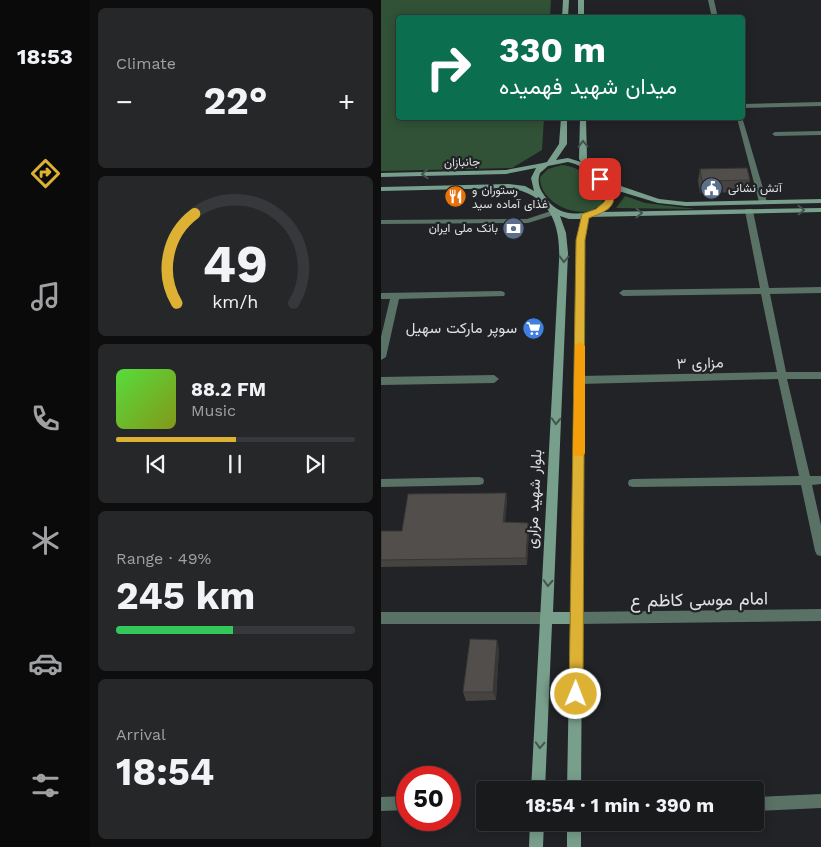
<!DOCTYPE html>
<meta charset="utf-8">
<style>
:root{--surface:#191a1c;--page:#262729;--text:#f1f3f6;--muted:#9fa1a3;--line:#37383b;--accent:#ddb133}
body{margin:0;font-family:"Work Sans",Vazirmatn,sans-serif;background:var(--page);color:var(--text);height:100vh;display:flex;flex-direction:column;font-size:19px;white-space:nowrap}
*{box-sizing:border-box;margin:0}
p{font-size:16px;color:var(--muted)}
.icon{flex:none;width:28px;height:28px;fill:none;stroke:currentColor;stroke-width:2;stroke-linecap:round;stroke-linejoin:round}
.map{position:relative;flex:1;overflow:hidden}
.details{display:flex;flex-direction:column;gap:8px;padding:8px;background:#0e0e0f;width:291px}
.details>*{flex:none}
.top-card{position:absolute;left:15px;top:15px;width:349px;height:105px;border-radius:5px;box-shadow:0 2px 12px #0003,0 0 0 1px var(--line);background:#0b6e4f;color:#fff;overflow:hidden}
.speed{position:absolute;left:15px;top:766px;display:flex;gap:10px;font-size:25px;font-weight:700;text-align:center}
.speed>*{display:grid;place-content:center;width:65px;height:65px;border-radius:50%;background:var(--surface);box-shadow:0 2px 12px #0003,0 0 0 1px var(--line);line-height:1}
.speed .limit{border:8px solid #d22;background:#fff;color:#111}
.pin{position:absolute;display:grid;place-items:center;width:42px;height:42px;color:#fff;margin:-21px;border-radius:10px;box-shadow:0 2px 8px #0006}
.me{position:absolute;width:55px;margin:-28px;rotate:1deg;stroke-linejoin:round;filter:drop-shadow(0 0 4px #0008)}
.turn{display:flex;align-items:center;gap:18px;height:105px;padding:0 20px;font-size:22px}
.turn .icon{width:65px;height:65px;stroke-width:2.5}
.turn b{display:block;font-size:35px;line-height:42px}
.big{font-size:38px;font-weight:700;line-height:1.1}
.details .card{flex:1;display:flex;flex-direction:column;justify-content:center;gap:8px;min-width:0;padding:0 18px;border-radius:8px;background:var(--page)}
.details .dial{align-items:center;gap:0}
.dial svg{height:130px;overflow:visible;fill:none;stroke:var(--line);stroke-width:7;stroke-linecap:round;text-anchor:middle}
.dial text{fill:var(--text);stroke:none}
.song{display:flex;align-items:center;gap:15px}
.cover{width:60px;height:60px;border-radius:8px;background:linear-gradient(135deg,hsl(110 70% 55%),hsl(70 70% 35%))}
.played{height:5px;border-radius:2px;background:linear-gradient(90deg,var(--accent) 50%,var(--line) 50%)}
.keys{display:flex;justify-content:space-around;direction:ltr}
.heat{display:flex;justify-content:space-between;align-items:center;font-size:28px;direction:ltr}
.charge{height:8px;border-radius:4px;background:linear-gradient(90deg,#34c759 49%,var(--line) 0)}
.trip{position:absolute;left:95px;top:781px;width:288px;height:50px;border-radius:5px;background:var(--surface);box-shadow:0 2px 12px #0003,0 0 0 1px var(--line);font-weight:700;line-height:50px;text-align:center}
main{display:flex;flex:1;min-height:0}
.menu{display:flex;flex-direction:column;width:90px;justify-content:space-around;align-items:center;background:#0a0a0b;color:var(--muted)}
.menu .icon{width:35px;height:35px}
.menu .current{color:var(--accent)}
.menu b{font-size:22px;color:var(--text)}
.map>svg:first-child{display:block}
.green{fill:#315236}
.lines{fill:none;stroke-linecap:round;stroke-linejoin:round}
.street{fill:#5a7166;fill-rule:evenodd}
.secondary{fill:#789e8c;fill-rule:evenodd}
.wall{fill:#474341}
.shaded-wall{fill:#393735}
.building{fill:#524e4c;stroke:#393735}
.oneway{stroke:#44544f}
.route{fill:#ddb133;stroke:#907321}
.slow{fill:#f59e0b}
.labels{text-anchor:middle;dominant-baseline:central;stroke-width:4.5;stroke-linejoin:round;paint-order:stroke}
.far-street-label{font-size:12px;fill:#dfe0e2;stroke:#212326}
.far-poi-label{font-size:12px;fill:#dfe0e2;stroke:#212326;text-anchor:start}
.poi-label{font-size:15px;fill:#dfe0e2;stroke:#212326;text-anchor:end}
.street-label{font-size:15px;fill:#dfe0e2;stroke:#212326}
.near-street-label{font-size:18px;fill:#dfe0e2;stroke:#212326}
</style>
<main>
<nav class="menu">
<b>18:53</b>
<svg class="icon current" aria-label="directions" viewBox="0 0 24 24"><path d="M12 3l9 9-9 9-9-9zM9 14v-3h6M13 9l2 2-2 2"/></svg>
<svg class="icon" aria-label="music" viewBox="0 0 24 24"><path d="M9 18V5l10-2v13"/><circle cx="6" cy="18" r="3"/><circle cx="16" cy="16" r="3"/></svg>
<svg class="icon" aria-label="phone" viewBox="0 0 24 24"><path d="M5 4h4l2 5-3 2q2 4 5 5l2-3 5 2v4C11 20 4 13 5 4z"/></svg>
<svg class="icon" aria-label="climate" viewBox="0 0 24 24"><path d="M12 3v18M4 7l16 10M4 17L20 7"/></svg>
<svg class="icon" aria-label="car" viewBox="0 0 24 24"><path d="M5 17H2v-5l4-1 3-4h7l3 4 3 1v5h-3M9 17h6M6 11h13"/><circle cx="7" cy="17" r="2"/><circle cx="17" cy="17" r="2"/></svg>
<svg class="icon" aria-label="filters" viewBox="0 0 24 24"><path d="M4 7h16M4 17h16"/><circle cx="9" cy="7" r="2"/><circle cx="15" cy="17" r="2"/></svg>
</nav>
<section class="details">
<div class="card"><p>Climate</p>
<div class="heat"><a>−</a><b class="big">22°</b><a>+</a></div>
</div>
<div class="card dial"><svg viewBox="0 0 100 80">
<path d="M14 69A42 42 0 1 1 86 69"/>
<path d="M14 69A42 42 0 0 1 25 14" stroke="#ddb133"/>
<text x="50" y="56" font-size="32" font-weight="700">49</text>
<text x="50" y="72" font-size="11">km/h</text>
</svg></div>
<div class="card">
<div class="song"><i class="cover"></i><div><b>88.2 FM</b><p>Music</p></div></div>
<div class="played"></div>
<div class="keys"><svg class="icon" aria-label="previous" viewBox="0 0 24 24"><path d="M18 5L8 12l10 7zM5 5v14"/></svg><svg class="icon" aria-label="pause" viewBox="0 0 24 24"><path d="M8 5v14M16 5v14"/></svg><svg class="icon" aria-label="next" viewBox="0 0 24 24"><path d="M6 5l10 7-10 7zM19 5v14"/></svg></div>
</div>
<div class="card"><p>Range · 49%</p><b class="big">245 km</b><div class="charge"></div></div>
<div class="card"><p>Arrival</p><b class="big">18:54</b></div>
</section>
<div class="map">
<svg width="440" height="847" viewBox="0 0 440 847">
<rect width="100%" height="100%" fill="#212326"/>
<path class="green" d="M0,0H170L169,17L18,18V118H163L161,150L131,168L0,171Z
M181,165C196,166 220,180 224,195C217,227 158,209 159,177L167,169Z
M244,196L264,203L315,209L235,208Z"/>
<g class="lines">
<path class="street" d="M327,0H333L337,18H331Z
M440,102V106L361,108V104Z
M361,117L386,202L385,204H382L378,202L356,118Z
M440,131V135L394,136L391,134L394,132Z
M365,209H371L372,211L388,288L440,287V293L389,294L405,372H440V379H406L429,476H440V484L431,485L440,525V556L436,555L434,551L420,485L252,487L248,486L247,483L248,480L252,479L418,476L397,379L199,384L194,380L199,376L396,372L380,294L242,296L238,293L242,290L379,288L364,211Z
M173,210L177,212L176,214L147,223L0,224V220L146,219Z
M120,291L123,292L124,294L123,296L18,299L5,357L0,360V337L9,299H0V293Z
M113,375L118,379L113,383L0,385V377Z
M98,477L102,478L103,481L102,484L98,485L0,487V479Z
M440,609V621L196,624L192,622L190,618L192,614L196,612Z
M0,612H165L169,614L171,618L169,622L165,624H0Z
M440,794V808L374,811V797Z
M69,795L78,797L80,802L78,807L69,809Z
M26,796V810L0,811V797Z"/>
<path class="secondary" d="M182,0H188L187,18H181Z
M197,0H203V18H197Z
M180,118H186V144L175,160L187,158L200,162L198,159L199,118H205L206,159L211,167L228,182L278,199L305,202L440,199V203L305,206L277,203L231,189L234,194L228,209L221,212L440,208V212L208,217L204,240L200,790H186L189,624H171L164,790H150L178,261C180,223 168,194 128,188L0,191V187L128,184L144,186L153,191L150,178L155,168L125,174L0,177V173L125,170L162,163L166,162L178,144ZM187,162C204,166 219,177 226,194L222,206C201,217 176,218 163,195C158,188 156,181 159,173L167,166ZM179,216L188,219H200L196,240L189,612H172L187,253L185,233Z
M149,822H163L162,847H148Z
M186,822H200V847H186Z"/>
</g>
<path class="wall" d="M319,169L369,180L366,192L319,193L317,181Z
M125,493L126,500L124,522L148,530L146,565L0,567V531H21Z
M118,649L115,700L85,701L82,692Z"/>
<path class="shaded-wall" d="M125,493L126,500L123,530L122,522Z
M147,523L148,530L146,565L145,558Z
M116,640L118,649L115,700L112,692Z"/>
<path class="building" d="M366,168L369,180L321,181L319,169Z
M125,493L122,522L147,523L145,558L0,560V531H21L27,494Z
M89,639L116,640L112,692H82Z"/>
<defs><path id="oneway-chevron" d="M-2-3.5L2.5 0L-2 3.5" fill="none" stroke-width="1.6" stroke-linecap="round" stroke-linejoin="round" transform="scale(1.25)"/></defs>
<g class="oneway">
<use href="#oneway-chevron" transform="translate(202 144) rotate(-91)"/>
<use href="#oneway-chevron" transform="translate(44 174) rotate(178)"/>
<use href="#oneway-chevron" transform="translate(420 210) rotate(-1)"/>
<use href="#oneway-chevron" transform="translate(258 213)"/>
<use href="#oneway-chevron" transform="translate(183 259) rotate(91)"/>
<use href="#oneway-chevron" transform="translate(175 421) rotate(93)"/>
<use href="#oneway-chevron" transform="translate(167 583) rotate(93)"/>
<use href="#oneway-chevron" transform="translate(159 745) rotate(93)"/>
</g>
<path class="route" d="M216,177H222C241,200 234,209 208,218L204,240L202,694L200,699L195,701L190,699L188,694L195,240L201,214L215,209L224,201V190L215,179Z"/>
<path class="slow" d="M199,342L204,346V453L202,456H194L192,453L194,346Z"/>
<defs>
<symbol id="civic-disc" viewBox="-11 -11 22 22"><circle r="9.5" fill="#5c6f8a" stroke="#212326"/><path d="M-.6-6.5H3V-4.5H.6V-3L4-1V1h2V6H-6V1h2V-1L-.6-3ZM-1.2 2.5V6h2.4V2.5Z" fill="#fff"/></symbol>
<symbol id="restaurant-disc" viewBox="-11 -11 22 22"><circle r="9.5" fill="#e8710a" stroke="#212326"/><path d="M-5-6h1v4h1v-4h1v4h1v-4h1v5L-1.5 .5V6h-2V.5L-5-1ZM5-6V6H3V1.5H1.5Q1.5-4 5-6Z" fill="#fff"/></symbol>
<symbol id="bank-disc" viewBox="-11 -11 22 22"><circle r="9.5" fill="#5c6f8a" stroke="#212326"/><path d="M-6-4H6V4H-6ZM0-2.3a2.3 2.3 0 1 0 0 4.6a2.3 2.3 0 1 0 0-4.6Z" fill="#fff"/></symbol>
<symbol id="supermarket-disc" viewBox="-11 -11 22 22"><circle r="9.5" fill="#3f7fe0" stroke="#212326"/><path d="M-6-5.5h2.5l.6 2H6L4.5 2H-2.5L-4.4-4H-6ZM-1.5 3.2a1.3 1.3 0 1 0 .1 0ZM3 3.2a1.3 1.3 0 1 0 .1 0Z" fill="#fff"/></symbol>
</defs>
<g fill-rule="evenodd">
<use href="#civic-disc" x="318" y="176" width="25" height="25"/>
<use href="#restaurant-disc" x="62" y="184" width="25" height="25"/>
<use href="#bank-disc" x="120" y="216" width="25" height="25"/>
<use href="#supermarket-disc" x="140" y="316" width="25" height="25"/>
</g>
<g class="labels">
<g class="far-street-label">
<text transform="translate(81 162) rotate(-2)">جانبازان</text>
</g>
<g class="far-poi-label">
<text x="347" y="188">آتش نشانی</text>
<text x="91" y="190">رستوران و<tspan x="91" dy="14">غذای آماده سید</tspan></text>
<text x="117" y="228" text-anchor="end">بانک ملی ایران</text>
</g>
<g class="poi-label">
<text x="136" y="328">سوپر مارکت سهیل</text>
</g>
<g class="street-label">
<text transform="translate(319 363) rotate(-2)">مزاری ۳</text>
<text transform="translate(153 499) rotate(-87)">بلوار شهید مزاری</text>
</g>
<g class="near-street-label">
<text transform="translate(318 599) rotate(-1)">امام موسی کاظم ع</text>
</g>
</g>
</svg>
<div class="speed"><div class="limit">50</div></div>
<div class="pin" style="left:219px;top:179px;background:#d93025"><svg class="icon" aria-label="arrive" viewBox="0 0 24 24"><path d="M6 21V4h12l-3 4 3 4H6"/></svg></div>
<svg class="me" style="left:195px;top:694px" viewBox="-20 -20 40 40"><circle r="17" fill="#ddb133" stroke="#fff" stroke-width="3"/><path d="M0-11L8 9 0 5-8 9z" fill="#fff"/></svg>
<div class="trip">18:54 · 1 min · 390 m</div>
<div class="top-card">
<div class="turn"><svg class="icon" aria-label="right" viewBox="0 0 24 24"><path d="M7 20v-9h11M14 6l5 5-5 5"/></svg><div><b>330 m</b>میدان شهید فهمیده</div></div>
</div>
</div>
</main>
